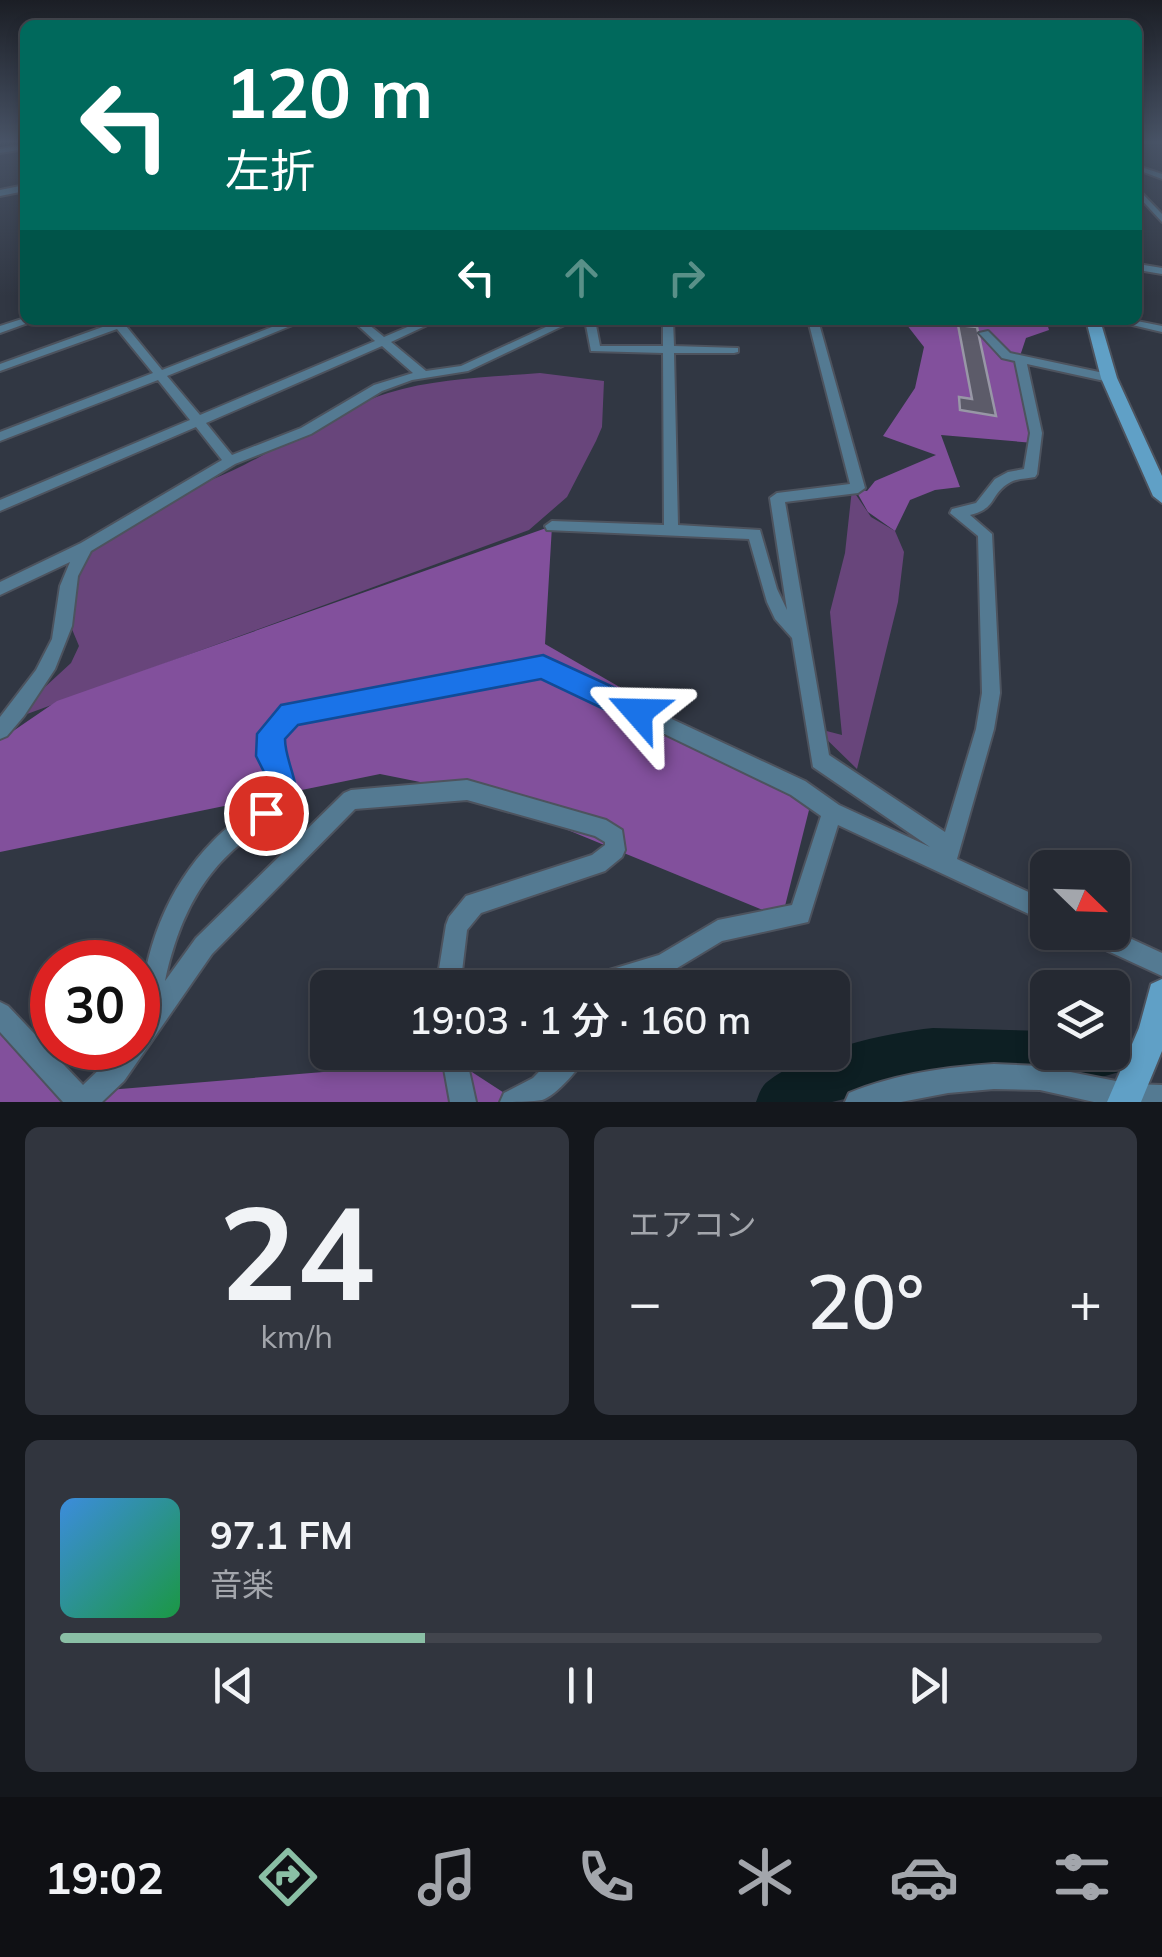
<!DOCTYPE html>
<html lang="ja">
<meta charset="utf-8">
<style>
:root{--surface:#252932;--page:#31353e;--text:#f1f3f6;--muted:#a3a6ac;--line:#42454d;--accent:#8abfa5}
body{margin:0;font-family:Mulish,"Noto Sans JP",sans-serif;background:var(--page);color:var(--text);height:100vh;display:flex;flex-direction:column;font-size:38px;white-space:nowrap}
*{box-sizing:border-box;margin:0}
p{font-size:32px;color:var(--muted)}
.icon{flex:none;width:55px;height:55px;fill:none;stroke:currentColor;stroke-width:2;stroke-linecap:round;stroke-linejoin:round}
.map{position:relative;height:1102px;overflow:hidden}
.drawer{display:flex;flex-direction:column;gap:25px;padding:25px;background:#14171c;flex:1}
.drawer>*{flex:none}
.hud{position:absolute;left:20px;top:20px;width:1122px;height:305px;border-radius:15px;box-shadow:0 5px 15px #0003,0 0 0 2px var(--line);background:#00695c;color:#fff;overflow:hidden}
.needle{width:65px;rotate:113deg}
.buttons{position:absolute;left:1030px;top:850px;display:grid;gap:20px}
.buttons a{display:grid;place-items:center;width:100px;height:100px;border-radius:15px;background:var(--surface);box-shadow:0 5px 15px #0003,0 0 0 2px var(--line);font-size:50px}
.speed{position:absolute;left:30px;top:940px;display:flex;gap:20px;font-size:50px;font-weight:700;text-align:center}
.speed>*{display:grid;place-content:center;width:130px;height:130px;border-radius:50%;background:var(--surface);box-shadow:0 5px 15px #0003,0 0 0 2px var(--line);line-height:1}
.speed .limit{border:15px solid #d22;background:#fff;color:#111}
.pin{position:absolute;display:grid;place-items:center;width:85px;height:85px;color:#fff;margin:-42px;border:5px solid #fff;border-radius:50%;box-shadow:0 2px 10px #0007}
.me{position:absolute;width:110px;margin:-55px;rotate:295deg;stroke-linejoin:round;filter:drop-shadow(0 0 8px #0008)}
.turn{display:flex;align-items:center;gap:35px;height:210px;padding:0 40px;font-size:45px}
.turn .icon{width:130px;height:130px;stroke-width:2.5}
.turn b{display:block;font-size:70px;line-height:85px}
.lanes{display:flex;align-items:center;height:95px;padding:0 40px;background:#0003;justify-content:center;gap:50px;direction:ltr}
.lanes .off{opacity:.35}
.big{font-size:75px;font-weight:600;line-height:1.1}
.drawer .card{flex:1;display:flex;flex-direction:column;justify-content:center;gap:15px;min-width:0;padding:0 35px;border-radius:15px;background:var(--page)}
.drawer .dial{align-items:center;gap:0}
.dial b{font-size:130px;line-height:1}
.song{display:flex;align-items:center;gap:30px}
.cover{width:120px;height:120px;border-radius:15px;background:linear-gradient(135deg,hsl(210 70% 55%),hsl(140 70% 35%))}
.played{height:10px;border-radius:5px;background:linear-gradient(90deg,var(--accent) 35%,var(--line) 35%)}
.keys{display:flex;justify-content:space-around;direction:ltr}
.heat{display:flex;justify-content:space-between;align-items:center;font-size:55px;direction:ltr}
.drawer .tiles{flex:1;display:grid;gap:25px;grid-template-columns:1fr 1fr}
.card:last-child{grid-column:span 2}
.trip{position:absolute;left:310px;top:970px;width:540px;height:100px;border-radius:15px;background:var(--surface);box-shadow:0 5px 15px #0003,0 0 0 2px var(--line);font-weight:600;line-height:100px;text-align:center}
.tabs{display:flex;height:160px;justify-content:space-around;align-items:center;background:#0f1014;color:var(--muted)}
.tabs .icon{width:70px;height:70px}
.tabs .on{color:var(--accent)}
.tabs b{font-size:45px;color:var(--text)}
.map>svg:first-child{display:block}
.green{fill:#68457b}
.forest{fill:#82509c}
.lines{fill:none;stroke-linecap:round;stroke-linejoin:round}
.river{fill:#0d1f23;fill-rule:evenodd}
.building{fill:#5c5b69;stroke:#9897a6;stroke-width:2.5}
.minor-casing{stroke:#4d535e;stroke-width:4}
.tertiary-casing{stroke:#4d535e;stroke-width:4}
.secondary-casing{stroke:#4d535e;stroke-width:4}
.minor{fill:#547a92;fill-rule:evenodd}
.tertiary{fill:#547a92;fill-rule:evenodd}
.secondary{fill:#60a0c6;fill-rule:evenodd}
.route{fill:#1a73e8;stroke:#114b97;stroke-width:2.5}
</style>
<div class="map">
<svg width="1162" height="1102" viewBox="0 0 1162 1102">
<rect width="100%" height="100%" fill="#313743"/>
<path class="green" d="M540,373L604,381L602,427L596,441L567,497L529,530L8,721L71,663L79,646C70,624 56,596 70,573C102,517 190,492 244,465C292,441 336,410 388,393C436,378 490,377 540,373Z
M852,489L871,517L895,531L904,552L898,602L857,769L815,728L842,735L830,612L845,553Z"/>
<path class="forest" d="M903,320H1046L1049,330L1026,338L1019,359L1034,443L941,435L960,487L935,490L910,500L895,531L868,512L855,489L867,491L875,481L936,455L883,436L915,388L924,347Z
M552,526L545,644L812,798L782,918L480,794L380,774L0,852V740L57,701Z
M0,1007L72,1093L455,1061L518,1102H0Z"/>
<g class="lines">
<path class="river" d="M0,142H24L0,149Z
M933,1028L1048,1031V1052H1112V1029L1127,1035L1134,1052L1127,1069C1067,1094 993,1073 929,1078C895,1081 865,1095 832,1102C809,1102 780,1102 756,1102C759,1094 761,1087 767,1082C806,1051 884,1033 933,1028Z"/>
</g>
<path class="building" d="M958,325L977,327L996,416L960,410L959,397L972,399Z"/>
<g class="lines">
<defs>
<path id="minor" d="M25,145V149L0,153V149Z
M1138,166L1162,174V179L1138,170Z
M1138,189L1162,214V222L1138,196Z
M1138,264L1162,268V274L1138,270Z
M25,318L36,320L0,333V326Z
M122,320H137L126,326L162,370L290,320H305L167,376L200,415L375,341L352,320H363L384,337L424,320H438L391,342L426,371L461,366L561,320H575L468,371L412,380L382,391L311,434L235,464L91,551L78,576L72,626L55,669L24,716L7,736L0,739V717L36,670L52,639L60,586L70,562L0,595V582L81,543L222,460L196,427L0,511V500L190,420L158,380L0,441V432L153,373L117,329L0,371V364ZM382,346L413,373L374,385L301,428L232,455L206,423Z
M585,320H595L600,346H663V320H673L674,346L738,348V352L734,353H674L678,525L760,530L777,589L787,610L770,498L777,493L850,484L808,320H818L865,488L858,493L785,502L829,755L945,832L976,729L982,693L978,536L950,513L952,509L976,503L995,479L1008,472L1024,469L1030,433L1015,361L1002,358L979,333L988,331L1010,353L1113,375L1115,378L1109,382L1027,364L1042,433L1037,474L1035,477C1026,479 1017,478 1009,483C989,495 998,508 970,515L992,534L1000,693L994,729L957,859L1048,901V923L838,825L808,922L722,941L664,976L625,988H598L606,971L659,955L718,920L792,905L821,816L791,795L542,675L295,722L279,737L291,786C294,812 248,835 231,852C194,886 175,933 165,981L196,938L344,793L351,790L467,780L606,820L622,830L625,850L622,857L605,871L481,913L467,930L460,988H436L446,925L449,917L466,896L592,855L605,845V842L595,836L467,800L355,809L212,954L124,1081L102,1102H63L0,1032V1002L8,1006L83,1085L106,1063L118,1048H138C138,971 158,897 213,841C231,822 254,810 272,791L261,734C266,723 279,710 290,706L543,659L805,781L839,805L930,847L813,767L792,638L775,619L767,602L749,539L547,530L545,526L552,521L664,525L663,353L591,351Z
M1111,320H1132L1162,326V332Z
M1112,930L1162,953V976L1084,940L1081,932H1112Z
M441,1052H465L476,1102H450Z
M558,1052H588C583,1065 556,1096 542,1100C530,1102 513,1102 500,1102L504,1093L533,1078Z
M994,1064L1040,1066L1131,1084L1162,1085V1102H1094L1040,1090L994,1089L948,1093L901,1102H845L849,1093C895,1074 945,1067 994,1064Z"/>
<path id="tertiary" d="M25,185V191L0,196V190Z"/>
<path id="secondary" d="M1086,320H1100L1117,378L1162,476V503L1153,496L1101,378Z
M1162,979V1051L1141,1102H1107L1139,1028L1151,984Z"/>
</defs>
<use href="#minor" class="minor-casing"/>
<use href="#tertiary" class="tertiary-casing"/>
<use href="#secondary" class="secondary-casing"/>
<use href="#minor" class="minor"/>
<use href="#tertiary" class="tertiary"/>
<use href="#secondary" class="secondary"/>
</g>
<linearGradient id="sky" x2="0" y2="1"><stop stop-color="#1b1e25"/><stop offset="0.48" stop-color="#485366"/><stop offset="1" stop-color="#485366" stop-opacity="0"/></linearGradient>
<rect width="1162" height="296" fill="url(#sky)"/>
<path class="route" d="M543,655L648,703L652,712L648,721L638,725L629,721L541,679L298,725L285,739C285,772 320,806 266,828L256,824L251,813L267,789V778L256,756L257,734L281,705Z"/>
</svg>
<div class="buttons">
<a><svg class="needle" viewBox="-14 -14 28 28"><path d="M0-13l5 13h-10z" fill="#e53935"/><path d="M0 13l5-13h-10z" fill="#a3a6ac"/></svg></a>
<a><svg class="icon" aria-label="layers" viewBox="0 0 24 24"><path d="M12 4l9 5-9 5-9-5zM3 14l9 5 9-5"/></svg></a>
</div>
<div class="speed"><div class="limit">30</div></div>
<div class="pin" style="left:266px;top:813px;background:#d93025"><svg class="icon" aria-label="arrive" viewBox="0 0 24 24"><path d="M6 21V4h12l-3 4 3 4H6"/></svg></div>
<svg class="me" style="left:638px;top:712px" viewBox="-20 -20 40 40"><path d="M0-17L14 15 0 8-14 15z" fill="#1a73e8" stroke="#fff" stroke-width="4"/></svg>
<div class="trip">19:03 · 1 分 · 160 m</div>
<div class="hud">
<div class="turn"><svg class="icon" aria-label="left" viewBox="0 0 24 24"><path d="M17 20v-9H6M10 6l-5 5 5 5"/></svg><div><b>120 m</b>左折</div></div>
<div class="lanes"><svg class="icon" aria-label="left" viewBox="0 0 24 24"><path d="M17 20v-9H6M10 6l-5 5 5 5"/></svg><svg class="icon off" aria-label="ahead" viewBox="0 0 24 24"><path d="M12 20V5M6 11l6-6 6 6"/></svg><svg class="icon off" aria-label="right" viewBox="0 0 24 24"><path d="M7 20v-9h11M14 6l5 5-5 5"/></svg></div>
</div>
</div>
<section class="drawer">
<div class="tiles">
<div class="card dial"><b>24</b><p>km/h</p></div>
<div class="card"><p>エアコン</p>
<div class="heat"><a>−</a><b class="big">20°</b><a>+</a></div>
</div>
<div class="card">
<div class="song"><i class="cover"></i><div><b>97.1 FM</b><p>音楽</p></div></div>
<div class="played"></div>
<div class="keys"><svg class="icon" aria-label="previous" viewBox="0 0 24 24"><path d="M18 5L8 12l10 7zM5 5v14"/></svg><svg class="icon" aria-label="pause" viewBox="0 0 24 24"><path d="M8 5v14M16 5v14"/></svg><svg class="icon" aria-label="next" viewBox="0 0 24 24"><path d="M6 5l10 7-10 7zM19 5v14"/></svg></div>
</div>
</div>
</section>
<nav class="tabs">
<b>19:02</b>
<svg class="icon on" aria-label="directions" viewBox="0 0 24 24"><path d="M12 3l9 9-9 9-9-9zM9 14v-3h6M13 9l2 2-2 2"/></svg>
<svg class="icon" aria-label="music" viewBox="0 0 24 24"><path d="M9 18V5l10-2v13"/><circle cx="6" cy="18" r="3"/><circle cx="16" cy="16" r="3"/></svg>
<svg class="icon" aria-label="phone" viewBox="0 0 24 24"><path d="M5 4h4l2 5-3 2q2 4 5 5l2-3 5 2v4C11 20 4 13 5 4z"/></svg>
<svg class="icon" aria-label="climate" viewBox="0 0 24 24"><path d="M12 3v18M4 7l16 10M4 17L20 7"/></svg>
<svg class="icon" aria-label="car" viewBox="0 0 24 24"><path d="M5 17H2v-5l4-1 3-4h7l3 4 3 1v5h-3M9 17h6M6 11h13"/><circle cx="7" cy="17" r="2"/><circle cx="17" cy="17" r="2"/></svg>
<svg class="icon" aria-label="filters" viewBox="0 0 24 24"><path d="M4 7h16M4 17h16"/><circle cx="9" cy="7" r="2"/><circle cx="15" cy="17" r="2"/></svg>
</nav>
